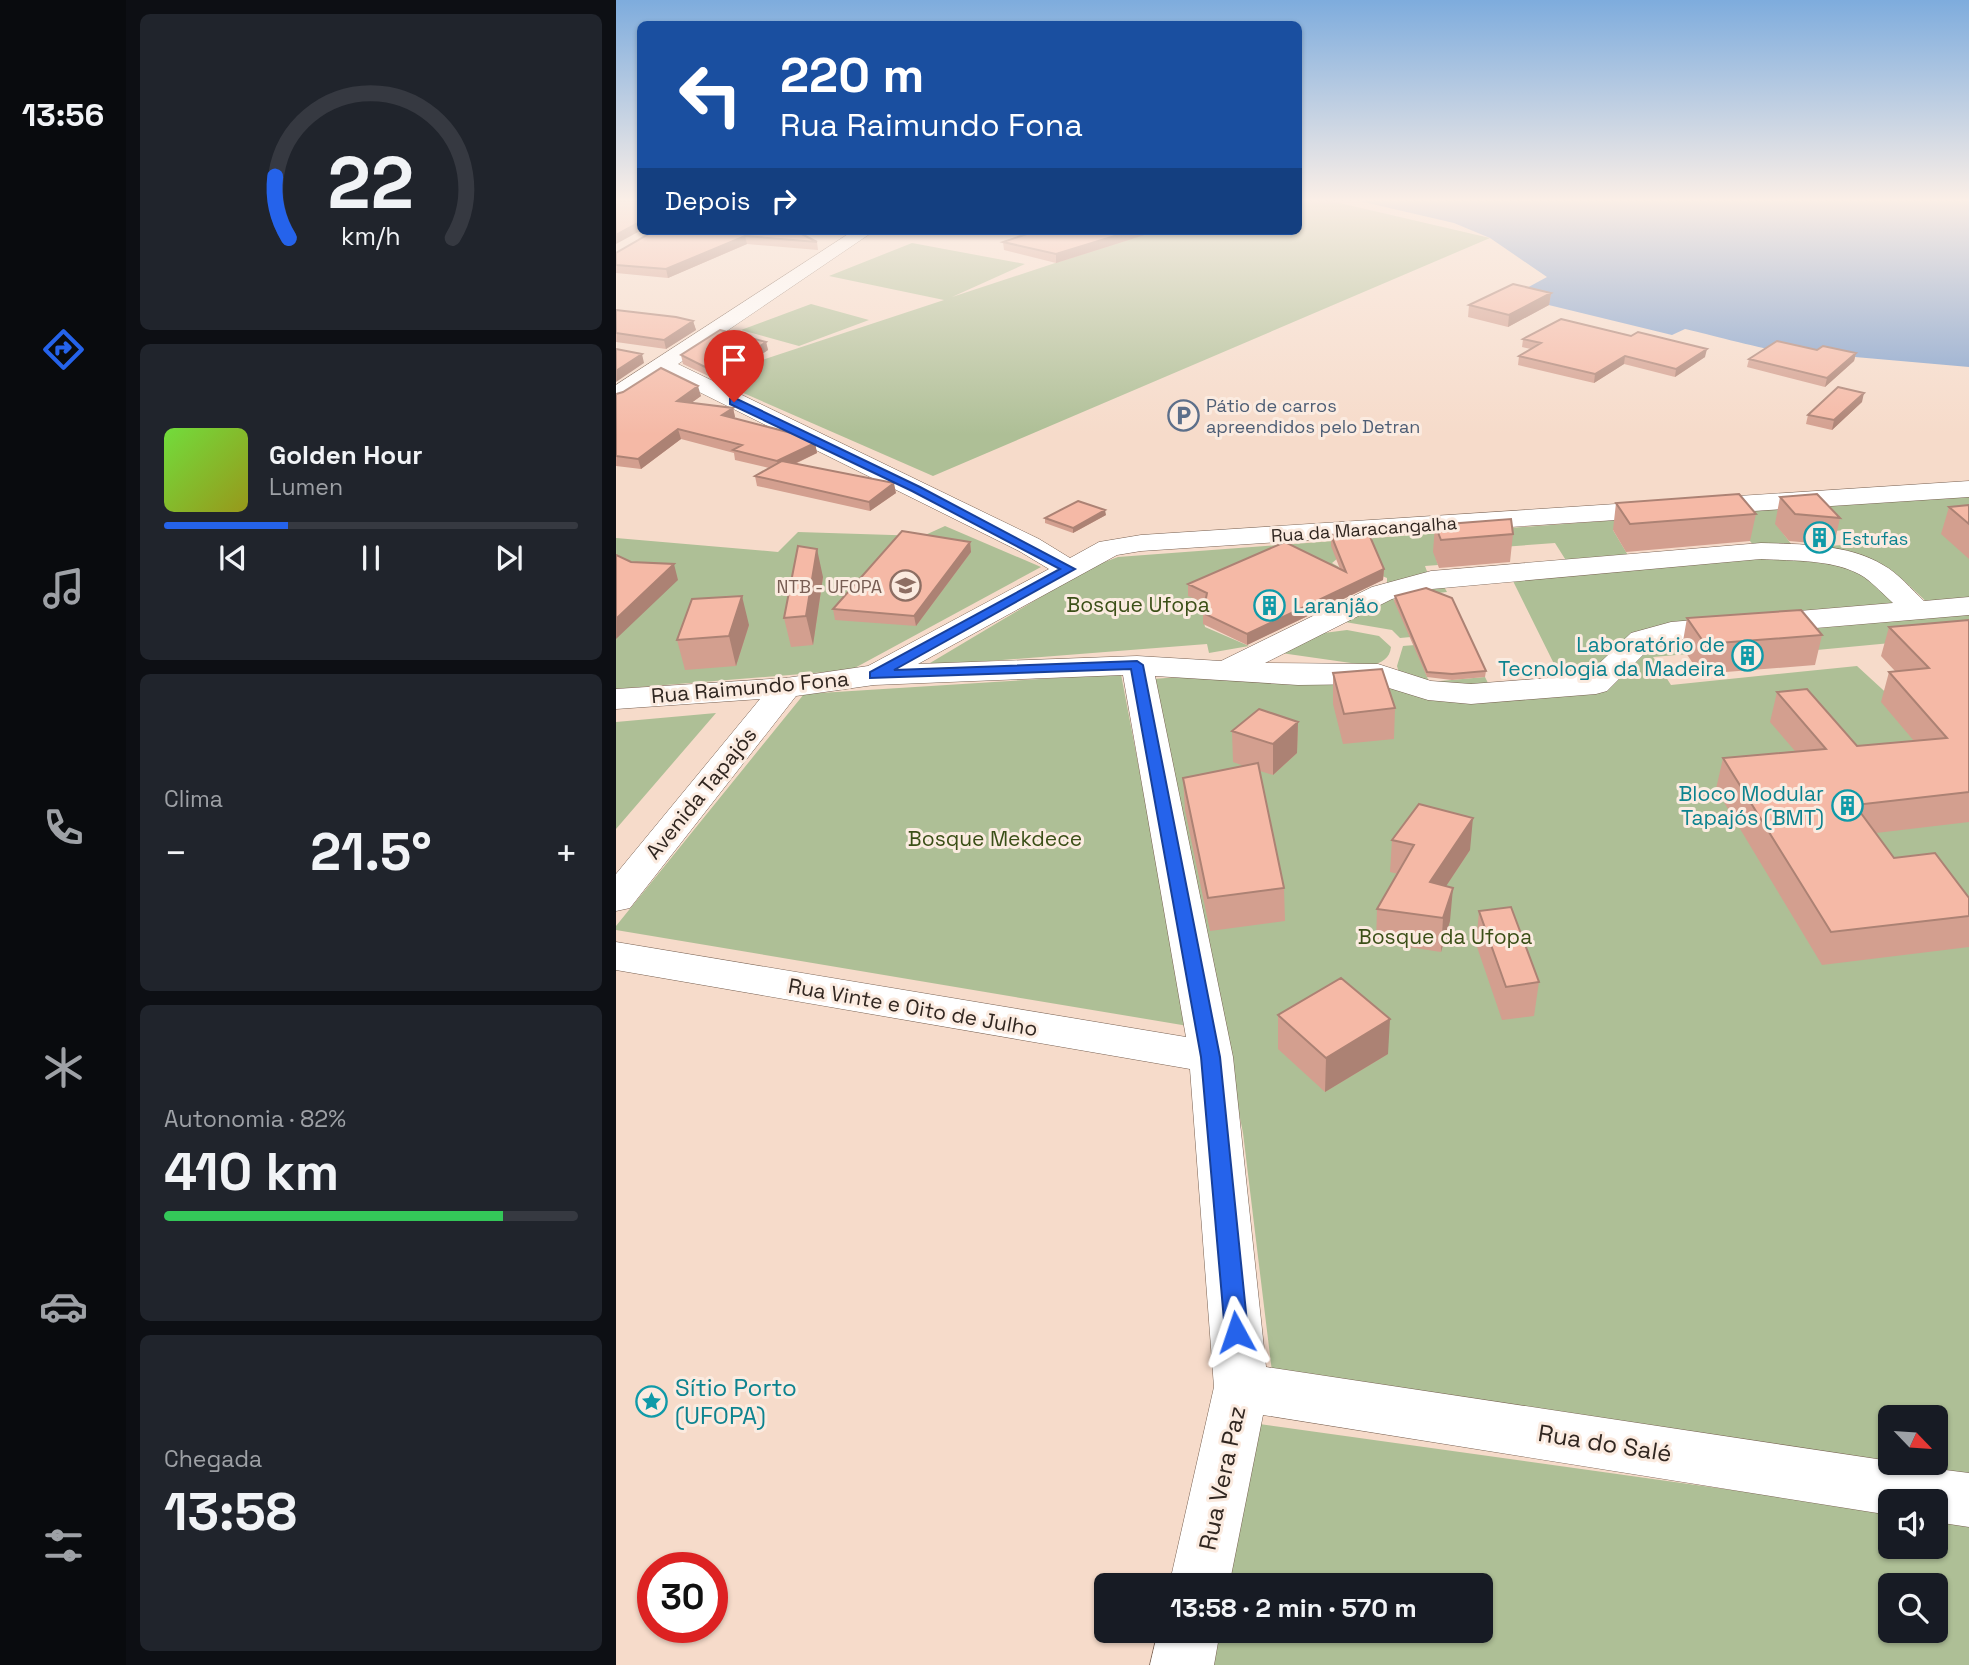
<!DOCTYPE html>
<html lang="pt">
<meta charset="utf-8">
<style>
:root{--surface:#171b24;--page:#20242c;--text:#f1f3f6;--muted:#9ea1a6;--line:#363941;--accent:#2563eb}
body{margin:0;font-family:"Space Grotesk",sans-serif;background:var(--page);color:var(--text);height:100vh;display:flex;flex-direction:column;font-size:26px;white-space:nowrap}
*{box-sizing:border-box;margin:0}
p{font-size:23px;color:var(--muted)}
.icon{flex:none;width:38px;height:38px;fill:none;stroke:currentColor;stroke-width:2;stroke-linecap:round;stroke-linejoin:round}
.map{position:relative;flex:1;overflow:hidden}
.side{display:flex;flex-direction:column;gap:14px;padding:14px;background:#0d0f14;width:490px}
.side>*{flex:none}
.top-card{position:absolute;left:21px;top:21px;width:665px;height:214px;border-radius:10px;box-shadow:0 2px 5px #0004;background:#1a4fa0;color:#fff;overflow:hidden}
.needle{width:46px;rotate:115deg}
.controls{position:absolute;left:1262px;top:1405px;display:grid;gap:14px}
.controls a{display:grid;place-items:center;width:70px;height:70px;border-radius:10px;background:var(--surface);box-shadow:0 2px 5px #0004;font-size:35px}
.speed{position:absolute;left:21px;top:1552px;display:flex;gap:14px;font-size:35px;font-weight:700;text-align:center}
.speed>*{display:grid;place-content:center;width:91px;height:91px;border-radius:50%;background:var(--surface);box-shadow:0 2px 5px #0004;line-height:1}
.speed .limit{border:10px solid #d22;background:#fff;color:#111}
.pin{position:absolute;display:grid;place-items:center;width:60px;height:60px;color:#fff;margin:-72px -30px;border-radius:50% 50% 50% 0;rotate:-45deg;box-shadow:0 0 7px #0007}
.pin .icon{rotate:45deg}
.me{position:absolute;width:77px;margin:-38px;rotate:355deg;stroke-linejoin:round;filter:drop-shadow(0 0 5px #0008)}
.turn{display:flex;align-items:center;gap:24px;height:147px;padding:0 28px;font-size:32px}
.turn .icon{width:91px;height:91px;stroke-width:2.5}
.turn b{display:block;font-size:49px;line-height:60px}
.then{display:flex;align-items:center;height:66px;padding:0 28px;background:#0003;gap:14px;font-size:26px}
.big{font-size:52px;font-weight:700;line-height:1.1}
.side .tile{flex:1;display:flex;flex-direction:column;justify-content:center;gap:10px;min-width:0;padding:0 24px;border-radius:10px;background:var(--page)}
.side .dial{align-items:center;gap:0}
.dial svg{height:182px;overflow:visible;fill:none;stroke:var(--line);stroke-width:7;stroke-linecap:round;text-anchor:middle}
.dial text{fill:var(--text);stroke:none}
.song{display:flex;align-items:center;gap:21px}
.cover{width:84px;height:84px;border-radius:10px;background:linear-gradient(135deg,hsl(100 70% 55%),hsl(60 70% 35%))}
.played{height:7px;border-radius:4px;background:linear-gradient(90deg,var(--accent) 30%,var(--line) 30%)}
.keys{display:flex;justify-content:space-around;direction:ltr}
.heat{display:flex;justify-content:space-between;align-items:center;font-size:38px;direction:ltr}
.charge{height:10px;border-radius:5px;background:linear-gradient(90deg,#34c759 82%,var(--line) 0)}
.trip{position:absolute;left:478px;top:1573px;width:399px;height:70px;border-radius:10px;background:var(--surface);box-shadow:0 2px 5px #0004;font-weight:700;line-height:70px;text-align:center}
main{display:flex;flex:1;min-height:0}
.dock{display:flex;flex-direction:column;width:126px;justify-content:space-around;align-items:center;background:#090b0e;color:var(--muted)}
.dock .icon{width:49px;height:49px}
.dock .on{color:var(--accent)}
.dock b{font-size:32px;color:var(--text)}
.map>svg:first-child{display:block}
.green{fill:#aebf96;fill-rule:evenodd}
.water{fill:#80a0cc}
.lines{fill:none;stroke-linecap:round;stroke-linejoin:round}
.minor-casing{stroke:#786152;stroke-width:1}
.minor{fill:#fff;fill-rule:evenodd}
.wall{fill:#d39f8f}
.shaded-wall{fill:#ac8274}
.building{fill:#f5b9a6;stroke:#ac8274;stroke-width:2}
.route{fill:#2563eb;stroke:#184099;stroke-width:2}
.labels{text-anchor:middle;dominant-baseline:central;stroke-width:6;stroke-linejoin:round;paint-order:stroke}
.far-service-label{font-size:18px;fill:#4e5e75;stroke:#fbebe0;text-anchor:start}
.far-street-label{font-size:18px;fill:#302620;stroke:#fbebe0}
.far-culture-label{font-size:18px;fill:#0d838f;stroke:#fbebe0;text-anchor:start}
.far-education-label{font-size:18px;fill:#785e54;stroke:#fbebe0;text-anchor:end}
.park-label{font-size:21px;fill:#3b4f17;stroke:#fbebe0}
.culture-label{font-size:21px;fill:#0d838f;stroke:#fbebe0;text-anchor:end}
.street-label{font-size:21px;fill:#302620;stroke:#fbebe0}
.near-culture-label{font-size:24px;fill:#0d838f;stroke:#fbebe0;text-anchor:start}
.near-street-label{font-size:24px;fill:#302620;stroke:#fbebe0}
</style>
<main>
<nav class="dock">
<b>13:56</b>
<svg class="icon on" aria-label="directions" viewBox="0 0 24 24"><path d="M12 3l9 9-9 9-9-9zM9 14v-3h6M13 9l2 2-2 2"/></svg>
<svg class="icon" aria-label="music" viewBox="0 0 24 24"><path d="M9 18V5l10-2v13"/><circle cx="6" cy="18" r="3"/><circle cx="16" cy="16" r="3"/></svg>
<svg class="icon" aria-label="phone" viewBox="0 0 24 24"><path d="M5 4h4l2 5-3 2q2 4 5 5l2-3 5 2v4C11 20 4 13 5 4z"/></svg>
<svg class="icon" aria-label="climate" viewBox="0 0 24 24"><path d="M12 3v18M4 7l16 10M4 17L20 7"/></svg>
<svg class="icon" aria-label="car" viewBox="0 0 24 24"><path d="M5 17H2v-5l4-1 3-4h7l3 4 3 1v5h-3M9 17h6M6 11h13"/><circle cx="7" cy="17" r="2"/><circle cx="17" cy="17" r="2"/></svg>
<svg class="icon" aria-label="filters" viewBox="0 0 24 24"><path d="M4 7h16M4 17h16"/><circle cx="9" cy="7" r="2"/><circle cx="15" cy="17" r="2"/></svg>
</nav>
<section class="side">
<div class="tile dial"><svg viewBox="0 0 100 80">
<path d="M14 69A42 42 0 1 1 86 69"/>
<path d="M14 69A42 42 0 0 1 8 42" stroke="#2563eb"/>
<text x="50" y="56" font-size="32" font-weight="700">22</text>
<text x="50" y="72" font-size="11">km/h</text>
</svg></div>
<div class="tile">
<div class="song"><i class="cover"></i><div><b>Golden Hour</b><p>Lumen</p></div></div>
<div class="played"></div>
<div class="keys"><svg class="icon" aria-label="previous" viewBox="0 0 24 24"><path d="M18 5L8 12l10 7zM5 5v14"/></svg><svg class="icon" aria-label="pause" viewBox="0 0 24 24"><path d="M8 5v14M16 5v14"/></svg><svg class="icon" aria-label="next" viewBox="0 0 24 24"><path d="M6 5l10 7-10 7zM19 5v14"/></svg></div>
</div>
<div class="tile"><p>Clima</p>
<div class="heat"><a>−</a><b class="big">21.5°</b><a>+</a></div>
</div>
<div class="tile"><p>Autonomia · 82%</p><b class="big">410 km</b><div class="charge"></div></div>
<div class="tile"><p>Chegada</p><b class="big">13:58</b></div>
</section>
<div class="map">
<svg width="1353" height="1665" viewBox="0 0 1353 1665">
<rect width="100%" height="100%" fill="#f6dbca"/>
<path class="green" d="M683,201H715L874,238L317,476L100,381L125,367L328,300L213,276L296,243L409,264L336,297L536,231H682Z
M195,304L253,320L183,346L125,330Z
M1353,494V602L1315,606L1286,579L1198,547L1241,544L1229,530L1206,532L1160,524L1179,549L1138,546L1118,521L997,530L1013,557L951,562L939,543L818,552L822,565L809,566L813,577L771,584V578L722,558L716,563L723,567L717,573L573,595L611,614L588,622L589,627L633,646L593,653L591,644L309,666L475,567L502,557Z
M329,526L425,567L235,670L0,689V538L162,552L182,532L307,536Z
M1178,556L1240,569L1289,609L1052,628L976,679L946,680L895,577Z
M826,583L831,592L777,598L795,637L784,638L776,630L729,622L762,601Z
M1353,606V627L1296,641L1169,653L1164,646L1037,657L1055,685L1241,666L1278,700L1353,730V1491L656,1372L627,1133L537,679L576,676L985,689L1033,642ZM1274,1418H1320V1463H1274Z
M731,630L763,636L775,647C774,659 765,662 756,666L665,653L700,634Z
M799,645L813,682L869,677L873,685C842,689 813,682 783,673L781,666L787,646Z
M505,674L572,1026L0,930V926L188,694Z
M100,713L0,829V722Z
M636,1423L1274,1512V1547H1320V1519L1353,1523V1665H587L593,1631H864V1586L603,1585ZM1274,1586H1320V1631H1274Z"/>
<path class="water" d="M743,201H1353V367L1239,357C1215,369 1101,336 1069,329L1056,335L896,296L931,277L874,238L838,223Z"/>
<g class="lines">
<defs>
<path id="minor" d="M237,231H258L62,364L423,539L454,558L483,542L525,535L1353,481V497L525,551L501,555L302,664L521,656L605,661L756,587L815,571L1145,543C1184,544 1233,544 1267,565C1282,573 1295,589 1308,601L1353,597V615L1057,640L1037,645L991,691L980,694L855,704L812,700L760,684L682,685L539,676L617,1057L650,1367L1274,1461V1463L1353,1473V1527L1320,1522V1502H1274V1515L647,1415L613,1586H553L598,1387L574,1069L0,970V942L570,1037L507,675L258,685L180,696L14,908L0,911V874L144,699L0,709V689L170,678L252,666L433,569L403,551L47,374L8,400L0,402V385ZM1145,559C1177,561 1220,559 1248,577C1258,584 1268,595 1277,603L1055,622L1015,633L971,675L855,684L815,681L762,664L649,663L776,599L816,589Z
M542,1631H604L598,1665H534Z"/>
</defs>
<use href="#minor" class="minor-casing"/>
<use href="#minor" class="minor"/>
</g>
<path class="wall" d="M38,231H180L201,242L202,250L131,244L52,278L0,273V253Z
M541,231L440,263L388,250L387,242Z
M935,293L933,305L892,327L852,317L853,305Z
M0,310L77,321L80,330L50,349L0,342Z
M1015,336L1089,357L1059,377L1008,364L978,383L902,365L903,356L915,349L906,347L907,339Z
M150,342L152,350L105,382L67,364L65,355Z
M1201,350L1240,353L1238,361L1209,387L1131,367L1133,359Z
M0,394L85,396L75,403L117,408L119,417L118,418L199,443L201,453L179,464L280,493L254,511L141,486L139,476L153,468L119,460L118,453L65,439L25,469L0,466Z
M1246,402L1216,430L1190,424L1192,415Z
M1164,497L1224,518L1218,545L1173,541L1159,524Z
M1000,503L1140,514L1134,541L1010,552L997,530Z
M1353,505V559L1325,534L1333,507Z
M490,515L457,533L429,523V518Z
M819,525L897,534L894,562L823,568L817,552Z
M715,535L768,569L767,580L631,645L587,624V613L589,603L572,596V584L724,569L715,546Z
M354,542L355,552L300,626L219,620L217,609Z
M207,577L197,645L175,647L168,618Z
M779,596L870,671L869,677L836,680L811,677L778,601Z
M1071,618L1206,635L1199,665L1084,674L1066,647Z
M1353,620V822L1260,833L1278,858L1353,916V947L1206,965L1100,789L1107,758L1179,751L1154,722L1161,692L1241,746L1298,741L1265,702L1273,672L1279,671L1265,656L1273,627Z
M133,625L120,666L69,670L61,640Z
M717,673L779,708L778,739L727,744L717,704Z
M682,722L681,753L657,775L644,771L668,888L669,921L594,931L569,810L567,778L628,766L617,762L616,731Z
M776,840L854,850L830,886L834,921L825,952L760,942L761,909L782,874L774,872Z
M863,911L923,982L918,1016L886,1020L860,944Z
M662,1015L772,1054L709,1092L662,1049Z"/>
<path class="shaded-wall" d="M24,222V231L0,244V235Z
M515,231H541L440,263V254Z
M129,236L131,244L52,278L50,269Z
M935,293L933,305L892,327L893,315Z
M77,321L80,330L50,349L48,340Z
M150,342L152,350L105,382L103,374Z
M1091,349L1089,357L1059,377L1060,369Z
M1240,353L1238,361L1209,387L1211,378Z
M26,354L28,363L0,382V371Z
M1009,356L1008,364L978,383L979,374Z
M82,386L85,396L64,411L61,401Z
M1248,393L1246,402L1216,430L1218,420Z
M117,408L119,417L109,425L106,415Z
M62,429L65,439L25,469L22,459Z
M199,443L201,453L163,471L161,461Z
M278,483L280,493L254,511L253,502Z
M489,510L490,515L457,533V528Z
M354,542L355,552L300,626L298,616Z
M201,549L207,577L197,645L190,616Z
M58,564L62,580L0,639V619Z
M768,569L767,580L631,645V634Z
M126,596L133,625L120,666L113,636Z
M682,722L681,753L657,775V744Z
M857,818L854,850L811,915L814,882Z
M837,888L834,921L825,952L827,918Z
M774,1019L772,1054L709,1092L710,1058Z"/>
<path class="building" d="M0,201H24V222L0,235Z
M38,231H180L201,242L129,236L50,269L0,265V253Z
M420,231H515L440,254L387,242Z
M897,284L935,293L893,315L853,305Z
M0,310L60,317L77,321L48,340L0,333Z
M945,319L1015,336L1022,332L1091,349L1060,369L1009,356L979,374L903,356L925,343L907,339Z
M104,330L150,342L103,374L65,355Z
M1161,341L1201,350L1207,346L1240,353L1211,378L1133,359Z
M0,349L26,354L0,371Z
M45,368L82,386L61,401L117,408L106,415L183,435L199,443L161,461L117,450L126,445L62,429L22,459L0,456V394L7,392Z
M1222,387L1248,393L1218,420L1192,415Z
M166,461L278,483L253,502L139,476Z
M1123,494L1140,514L1014,524L1000,503Z
M1201,494L1224,518L1179,514L1164,497Z
M462,501L489,510L457,528L429,518Z
M1353,505V524L1333,507Z
M895,519L897,534L825,540L819,525Z
M286,531L354,542L298,616L217,609Z
M752,532L768,569L631,634L587,613L591,593L572,584L669,542L730,572L715,535Z
M182,546L201,549L190,616L168,618Z
M0,555L15,562L58,564L0,619Z
M810,588L836,598L870,671L836,674L811,672L779,596Z
M126,596L113,636L61,640L76,599Z
M1185,610L1206,635L1089,644L1071,618Z
M1353,620V792L1239,805L1278,858L1319,853L1353,898V916L1215,932L1107,758L1210,749L1161,692L1191,689L1241,746L1331,738L1273,672L1313,668L1273,627Z
M766,669L779,708L728,714L717,673Z
M643,709L682,722L657,744L616,731Z
M642,763L668,888L592,898L567,778Z
M803,804L857,818L814,882L837,888L827,918L761,909L798,845L776,840Z
M895,907L923,982L890,987L863,911Z
M725,978L774,1019L710,1058L662,1015Z"/>
<linearGradient id="sky" x2="0" y2="1"><stop stop-color="#7eacdd"/><stop offset="0.46" stop-color="#fbefe7"/><stop offset="1" stop-color="#fbefe7" stop-opacity="0"/></linearGradient>
<rect width="1353" height="435" fill="url(#sky)"/>
<path class="route" d="M114,399H121L304,487L459,569L278,670L521,661L527,665L604,1057L632,1332L628,1339L620,1342L612,1339L609,1332L585,1057L515,669L254,678V672L444,569L296,491L114,404Z"/>
<defs>
<symbol id="parking-ring" viewBox="-11 -11 22 22"><circle r="9.5" fill="#fbebe0" stroke="#5c6f8a" stroke-width="1.5"/><path d="M-3.5-5.5H1a3.5 3.5 0 0 1 0 7H-1V5.5H-3.5ZM-1-3.4V-.6H.8a1.4 1.4 0 0 0 0-2.8Z" fill="#5c6f8a"/></symbol>
<symbol id="building-ring" viewBox="-11 -11 22 22"><circle r="9.5" fill="#fbebe0" stroke="#0f9aa8" stroke-width="1.5"/><path d="M-4-6H4V6H1V3H-1V6H-4ZM-2.5-4.3h1.7v1.8h-1.7ZM.8-4.3h1.7v1.8H.8ZM-2.5-1h1.7V.8h-1.7ZM.8-1h1.7V.8H.8Z" fill="#0f9aa8"/></symbol>
<symbol id="university-ring" viewBox="-11 -11 22 22"><circle r="9.5" fill="#fbebe0" stroke="#8d6e63" stroke-width="1.5"/><path d="M0-5L7-2L0 1L-7-2ZM-4 1L0 2.5L4 1V4Q0 6-4 4Z" fill="#8d6e63"/></symbol>
<symbol id="sight-ring" viewBox="-11 -11 22 22"><circle r="9.5" fill="#fbebe0" stroke="#0f9aa8" stroke-width="1.5"/><path d="M0-6L1.8-2.2L6-1.7L2.9 1.2L3.7 5.4L0 3.3L-3.7 5.4L-2.9 1.2L-6-1.7L-1.8-2.2Z" fill="#0f9aa8"/></symbol>
</defs>
<g fill-rule="evenodd">
<use href="#parking-ring" x="550" y="398" width="35" height="35"/>
<use href="#building-ring" x="1186" y="520" width="35" height="35"/>
<use href="#university-ring" x="272" y="568" width="35" height="35"/>
<use href="#building-ring" x="636" y="588" width="35" height="35"/>
<use href="#building-ring" x="1114" y="638" width="35" height="35"/>
<use href="#building-ring" x="1214" y="788" width="35" height="35"/>
<use href="#sight-ring" x="18" y="1384" width="35" height="35"/>
</g>
<g class="labels">
<g class="far-service-label">
<text x="590" y="405">Pátio de carros<tspan x="590" dy="21">apreendidos pelo Detran</tspan></text>
</g>
<g class="far-street-label">
<text transform="translate(748 529) rotate(-4)">Rua da Maracangalha</text>
</g>
<g class="far-culture-label">
<text x="1226" y="538">Estufas</text>
</g>
<g class="far-education-label">
<text x="266" y="586">NTB - UFOPA</text>
</g>
<g class="park-label">
<text x="522" y="604">Bosque Ufopa</text>
<text x="379" y="838">Bosque Mekdece</text>
<text x="829" y="936">Bosque da Ufopa</text>
</g>
<g class="culture-label">
<text x="677" y="605" text-anchor="start">Laranjão</text>
<text x="1109" y="644">Laboratório de<tspan x="1109" dy="24">Tecnologia da Madeira</tspan></text>
<text x="1208" y="793">Bloco Modular<tspan x="1208" dy="24">Tapajós (BMT)</tspan></text>
</g>
<g class="street-label">
<text transform="translate(134 687) rotate(-5)">Rua Raimundo Fona</text>
<text transform="translate(85 793) rotate(-51)">Avenida Tapajós</text>
<text transform="translate(297 1007) rotate(10)">Rua Vinte e Oito de Julho</text>
</g>
<g class="near-culture-label">
<text x="59" y="1387">Sítio Porto<tspan x="59" dy="28">(UFOPA)</tspan></text>
</g>
<g class="near-street-label">
<text transform="translate(989 1443) rotate(9)">Rua do Salé</text>
<text transform="translate(606 1478) rotate(-78)">Rua Vera Paz</text>
</g>
</g>
</svg>
<div class="controls">
<a><svg class="needle" viewBox="-14 -14 28 28"><path d="M0-13l5 13h-10z" fill="#e53935"/><path d="M0 13l5-13h-10z" fill="#9ea1a6"/></svg></a>
<a><svg class="icon" aria-label="sound" viewBox="0 0 24 24"><path d="M4 9h4l5-4v14l-5-4H4zM17 9q2 3 0 6"/></svg></a>
<a><svg class="icon" aria-label="search" viewBox="0 0 24 24"><circle cx="10" cy="10" r="6"/><path d="M15 15l6 6"/></svg></a>
</div>
<div class="speed"><div class="limit">30</div></div>
<div class="pin" style="left:118px;top:402px;background:#d93025"><svg class="icon" aria-label="arrive" viewBox="0 0 24 24"><path d="M6 21V4h12l-3 4 3 4H6"/></svg></div>
<svg class="me" style="left:620px;top:1332px" viewBox="-20 -20 40 40"><path d="M0-17L14 15 0 8-14 15z" fill="#2563eb" stroke="#fff" stroke-width="4"/></svg>
<div class="trip">13:58 · 2 min · 570 m</div>
<div class="top-card">
<div class="turn"><svg class="icon" aria-label="left" viewBox="0 0 24 24"><path d="M17 20v-9H6M10 6l-5 5 5 5"/></svg><div><b>220 m</b>Rua Raimundo Fona</div></div>
<div class="then">Depois<svg class="icon" aria-label="right" viewBox="0 0 24 24"><path d="M7 20v-9h11M14 6l5 5-5 5"/></svg></div>
</div>
</div>
</main>
